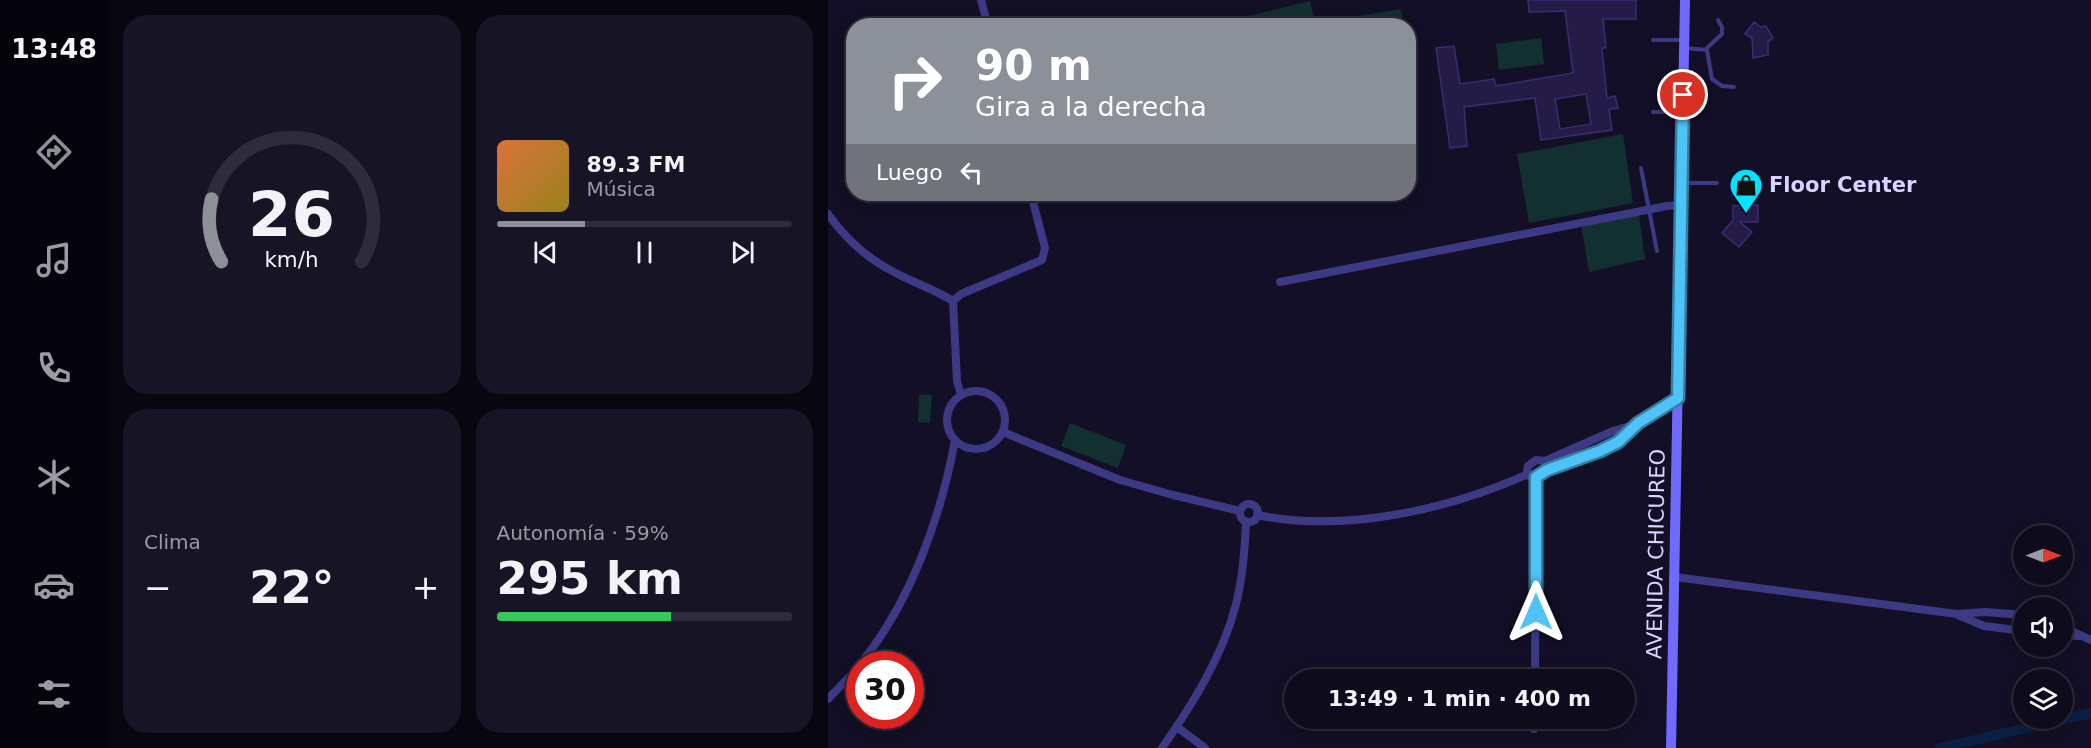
<!DOCTYPE html>
<html lang="es">
<meta charset="utf-8">
<style>
:root{--surface:#0e0b1c;--page:#171425;--text:#f1f3f6;--muted:#9b9ba3;--line:#2e2b3b;--accent:#8c9099}
body{margin:0;font-family:"DejaVu Sans",sans-serif;background:var(--page);color:var(--text);height:100vh;display:flex;flex-direction:column;font-size:22px;white-space:nowrap}
*{box-sizing:border-box;margin:0}
p{font-size:20px;color:var(--muted)}
.icon{flex:none;width:33px;height:33px;fill:none;stroke:currentColor;stroke-width:2;stroke-linecap:round;stroke-linejoin:round}
.map{position:relative;flex:1;overflow:hidden}
.details{display:flex;flex-direction:column;gap:15px;padding:15px;background:#08060f;width:720px}
.details>*{flex:none}
.guide{position:absolute;left:18px;top:18px;width:570px;height:183px;border-radius:24px;box-shadow:0 3px 15px #0003,0 0 0 2px var(--line);background:#8c9099;color:#fff;overflow:hidden}
.needle{width:39px;rotate:90deg}
.tools{position:absolute;left:1185px;top:525px;display:grid;gap:12px}
.tools a{display:grid;place-items:center;width:60px;height:60px;border-radius:50%;background:var(--surface);box-shadow:0 3px 15px #0003,0 0 0 2px var(--line);font-size:30px}
.speed{position:absolute;left:18px;top:651px;display:flex;gap:12px;font-size:30px;font-weight:700;text-align:center}
.speed>*{display:grid;place-content:center;width:78px;height:78px;border-radius:50%;background:var(--surface);box-shadow:0 3px 15px #0003,0 0 0 2px var(--line);line-height:1}
.speed .limit{border:9px solid #d22;background:#fff;color:#111}
.pin{position:absolute;display:grid;place-items:center;width:51px;height:51px;color:#fff;margin:-26px;border:3px solid #fff;border-radius:50%;box-shadow:0 2px 6px #0007}
.me{position:absolute;width:66px;margin:-33px;rotate:0deg;stroke-linejoin:round;filter:drop-shadow(0 0 4px #0008)}
.turn{display:flex;align-items:center;gap:21px;height:126px;padding:0 30px;font-size:27px}
.turn .icon{width:78px;height:78px;stroke-width:2.5}
.turn b{display:block;font-size:42px;line-height:51px}
.then{display:flex;align-items:center;height:57px;padding:0 30px;background:#0003;gap:12px;font-size:22px}
.big{font-size:45px;font-weight:700;line-height:1.1}
.details .tile{flex:1;display:flex;flex-direction:column;justify-content:center;gap:9px;min-width:0;padding:0 21px;border-radius:24px;background:var(--page)}
.details .dial{align-items:center;gap:0}
.dial svg{height:156px;overflow:visible;fill:none;stroke:var(--line);stroke-width:7;stroke-linecap:round;text-anchor:middle}
.dial text{fill:var(--text);stroke:none}
.song{display:flex;align-items:center;gap:18px}
.cover{width:72px;height:72px;border-radius:9px;background:linear-gradient(135deg,hsl(20 70% 55%),hsl(50 70% 35%))}
.played{height:6px;border-radius:3px;background:linear-gradient(90deg,var(--accent) 30%,var(--line) 30%)}
.keys{display:flex;justify-content:space-around;direction:ltr}
.heat{display:flex;justify-content:space-between;align-items:center;font-size:33px;direction:ltr}
.charge{height:9px;border-radius:4px;background:linear-gradient(90deg,#34c759 59%,var(--line) 0)}
.details .tiles{flex:1;display:grid;gap:15px;grid-template-columns:repeat(2,1fr)}
.trip{position:absolute;left:456px;top:669px;width:351px;height:60px;border-radius:30px;background:var(--surface);box-shadow:0 3px 15px #0003,0 0 0 2px var(--line);font-weight:700;line-height:60px;text-align:center}
main{display:flex;flex:1;min-height:0}
.menu{display:flex;flex-direction:column;width:108px;justify-content:space-around;align-items:center;background:#06040b;color:var(--muted)}
.menu .icon{width:42px;height:42px}
.menu .active{color:var(--accent)}
.menu b{font-size:27px;color:var(--text)}
.map>svg:first-child{display:block}
.green{fill:#12302f}
.lines{fill:none;stroke-linecap:round;stroke-linejoin:round}
.canal{stroke:#0a1f44;stroke-width:10}
.building{fill:#241b47;stroke:#3b2d73;stroke-width:1.5;fill-rule:evenodd}
.lane{stroke:#3d3a85;stroke-width:4}
.street{stroke:#3d3a85;stroke-width:8}
.secondary{stroke:#6f6bff;stroke-width:10}
.route-casing{stroke:#337fa1;stroke-width:15}
.route{stroke:#4fc3f7;stroke-width:10}
.labels{text-anchor:middle;dominant-baseline:central;stroke-width:6;stroke-linejoin:round;paint-order:stroke}
.poi-label{font-size:21px;font-weight:bold;fill:#d9d4ff;stroke:#130f26;text-anchor:start}
.street-label{font-size:21px;fill:#d9d4ff;stroke:#130f26}
</style>
<main>
<nav class="menu">
<b>13:48</b>
<svg class="icon active" aria-label="directions" viewBox="0 0 24 24"><path d="M12 3l9 9-9 9-9-9zM9 14v-3h6M13 9l2 2-2 2"/></svg>
<svg class="icon" aria-label="music" viewBox="0 0 24 24"><path d="M9 18V5l10-2v13"/><circle cx="6" cy="18" r="3"/><circle cx="16" cy="16" r="3"/></svg>
<svg class="icon" aria-label="phone" viewBox="0 0 24 24"><path d="M5 4h4l2 5-3 2q2 4 5 5l2-3 5 2v4C11 20 4 13 5 4z"/></svg>
<svg class="icon" aria-label="climate" viewBox="0 0 24 24"><path d="M12 3v18M4 7l16 10M4 17L20 7"/></svg>
<svg class="icon" aria-label="car" viewBox="0 0 24 24"><path d="M5 17H2v-5l4-1 3-4h7l3 4 3 1v5h-3M9 17h6M6 11h13"/><circle cx="7" cy="17" r="2"/><circle cx="17" cy="17" r="2"/></svg>
<svg class="icon" aria-label="filters" viewBox="0 0 24 24"><path d="M4 7h16M4 17h16"/><circle cx="9" cy="7" r="2"/><circle cx="15" cy="17" r="2"/></svg>
</nav>
<section class="details">
<div class="tiles">
<div class="tile dial"><svg viewBox="0 0 100 80">
<path d="M14 69A42 42 0 1 1 86 69"/>
<path d="M14 69A42 42 0 0 1 9 37" stroke="#8c9099"/>
<text x="50" y="56" font-size="32" font-weight="700">26</text>
<text x="50" y="72" font-size="11">km/h</text>
</svg></div>
<div class="tile">
<div class="song"><i class="cover"></i><div><b>89.3 FM</b><p>Música</p></div></div>
<div class="played"></div>
<div class="keys"><svg class="icon" aria-label="previous" viewBox="0 0 24 24"><path d="M18 5L8 12l10 7zM5 5v14"/></svg><svg class="icon" aria-label="pause" viewBox="0 0 24 24"><path d="M8 5v14M16 5v14"/></svg><svg class="icon" aria-label="next" viewBox="0 0 24 24"><path d="M6 5l10 7-10 7zM19 5v14"/></svg></div>
</div>
<div class="tile"><p>Clima</p>
<div class="heat"><a>−</a><b class="big">22°</b><a>+</a></div>
</div>
<div class="tile"><p>Autonomía · 59%</p><b class="big">295 km</b><div class="charge"></div></div>
</div>
</section>
<div class="map">
<svg width="1263" height="748" viewBox="0 0 1263 748">
<rect width="100%" height="100%" fill="#130f26"/>
<path class="green" d="M482,1L488,25H406L404,20Z
M573,9L576,25H530L529,16Z
M713,38L716,64L671,70L668,44Z
M795,134L805,203L701,223L689,154Z
M811,214L817,259L761,272L753,225Z
M91,394L104,395L102,423L90,422Z
M242,423L298,445L290,468L233,446Z"/>
<g class="lines">
<path class="canal" d="M1112,748L1263,713"/>
</g>
<path class="building" d="M700,0H808V19H775L778,48H774L779,98L787,96L790,108L781,109L784,130L713,140L707,98L636,107L639,146L622,148L608,48L626,46L632,84L666,79L668,86L745,73L737,11L701,12ZM758,94L763,124L732,129L727,99Z
M926,22L933,27L938,26L945,38L940,42V55L925,58L924,38L917,34Z
M930,205V222H912L924,232L911,247L894,233L905,220V206Z"/>
<g class="lines">
<path class="lane" d="M825,40H856
M857,48L879,50L884,79L894,86L906,87
M878,49L894,34V27L890,20
M825,112H854
M813,168L829,251
M854,183H889"/>
<path class="street" d="M153,0L160,26
M0,214C17,238 40,259 66,272C86,283 106,289 125,301
M452,282L839,206L853,205
M119 420a29 29 0 1 1 58 0a29 29 0 1 1-58 0Z
M133,395L129,381L125,301L133,294L214,260L217,248L203,194
M175,432L292,480L345,495L412,511
M708,460L717,461L719,470L713,475L701,476L699,472L700,466Z
M717,461L785,431L809,424
M719,470L772,451L790,442L810,423L850,398
M412 513a9 9 0 1 1 18 0a9 9 0 1 1-18 0Z
M429,515C516,533 620,510 700,474
M847,577L1129,614L1157,612L1196,615
M1130,615L1156,626L1196,631
M1234,627L1263,640
M1234,635L1251,636
M32,664C82,604 113,517 127,440
M707,680L708,477
M0,699L32,666
M349,727L377,748
M706,729L707,718
M334,748C364,705 395,656 408,604C415,577 417,549 418,521"/>
<path class="secondary" d="M843,748L857,0"/>
</g>
<g class="lines">
<defs>
<path id="route" d="M708,612V477L719,470L772,451L790,442L810,423L850,398L855,95"/>
</defs>
<use href="#route" class="route-casing"/>
<use href="#route" class="route"/>
</g>
<defs>
<symbol id="shop-pin" viewBox="-11 -11 22 30"><path d="M0 17L-7.5 6A9.5 9.5 0 1 1 7.5 6Z" fill="#00e5ff" stroke="#130f26"/><path d="M-5-2.5h2.3a2.7 3.5 0 0 1 5.4 0H5L5.5 6h-11ZM-1.5-2.5h3a1.5 2.3 0 0 0-3 0Z" fill="#111"/></symbol>
</defs>
<g fill-rule="evenodd">
<use href="#shop-pin" x="899" y="166" width="38" height="52"/>
</g>
<g class="labels">
<g class="poi-label">
<text x="941" y="185">Floor Center</text>
</g>
<g class="street-label">
<text transform="translate(828 554) rotate(-89)">AVENIDA CHICUREO</text>
</g>
</g>
</svg>
<div class="tools">
<a><svg class="needle" viewBox="-14 -14 28 28"><path d="M0-13l5 13h-10z" fill="#e53935"/><path d="M0 13l5-13h-10z" fill="#9b9ba3"/></svg></a>
<a><svg class="icon" aria-label="sound" viewBox="0 0 24 24"><path d="M4 9h4l5-4v14l-5-4H4zM17 9q2 3 0 6"/></svg></a>
<a><svg class="icon" aria-label="layers" viewBox="0 0 24 24"><path d="M12 4l9 5-9 5-9-5zM3 14l9 5 9-5"/></svg></a>
</div>
<div class="speed"><div class="limit">30</div></div>
<div class="pin" style="left:855px;top:95px;background:#d93025"><svg class="icon" aria-label="arrive" viewBox="0 0 24 24"><path d="M6 21V4h12l-3 4 3 4H6"/></svg></div>
<svg class="me" style="left:708px;top:612px" viewBox="-20 -20 40 40"><path d="M0-17L14 15 0 8-14 15z" fill="#4fc3f7" stroke="#fff" stroke-width="4"/></svg>
<div class="trip">13:49 · 1 min · 400 m</div>
<div class="guide">
<div class="turn"><svg class="icon" aria-label="right" viewBox="0 0 24 24"><path d="M7 20v-9h11M14 6l5 5-5 5"/></svg><div><b>90 m</b>Gira a la derecha</div></div>
<div class="then">Luego<svg class="icon" aria-label="left" viewBox="0 0 24 24"><path d="M17 20v-9H6M10 6l-5 5 5 5"/></svg></div>
</div>
</div>
</main>
